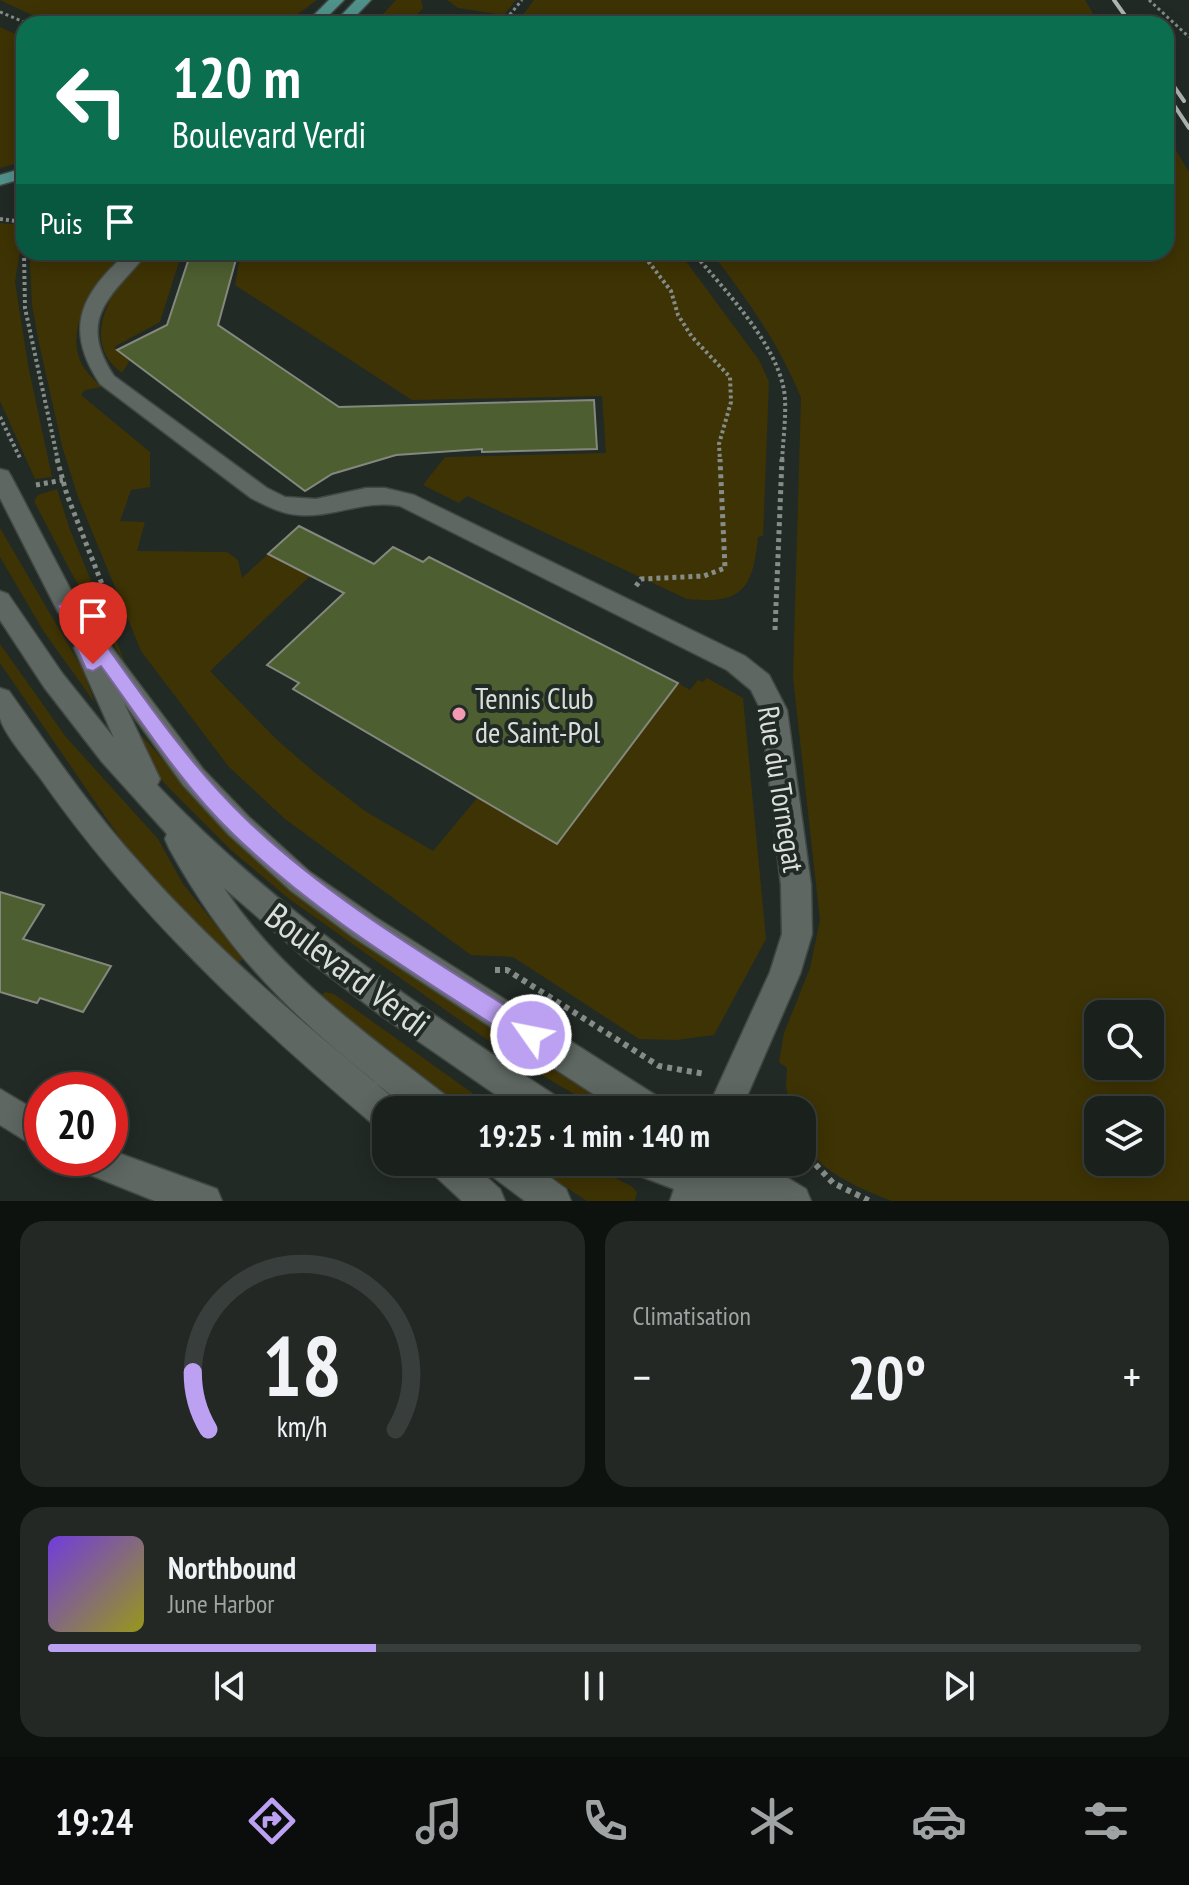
<!DOCTYPE html>
<html lang="fr">
<meta charset="utf-8">
<style>
:root{--surface:#1a201c;--page:#232825;--text:#f1f3f6;--muted:#9fa3a3;--line:#383e3b;--accent:#bca0f2}
body{margin:0;font-family:"PT Sans Narrow",sans-serif;background:var(--page);color:var(--text);height:100vh;display:flex;flex-direction:column;font-size:30px;white-space:nowrap}
*{box-sizing:border-box;margin:0}
p{font-size:26px;color:var(--muted)}
.icon{flex:none;width:44px;height:44px;fill:none;stroke:currentColor;stroke-width:2;stroke-linecap:round;stroke-linejoin:round}
.map{position:relative;height:1201px;overflow:hidden}
.sheet{display:flex;flex-direction:column;gap:20px;padding:20px;background:#0e120f;flex:1}
.sheet>*{flex:none}
.hud{position:absolute;left:16px;top:16px;width:1158px;height:244px;border-radius:24px;box-shadow:0 4px 20px #0003,0 0 0 2px var(--line);background:#0b6e4f;color:#fff;overflow:hidden}
.controls{position:absolute;left:1084px;top:1000px;display:grid;gap:16px}
.controls a{display:grid;place-items:center;width:80px;height:80px;border-radius:16px;background:var(--surface);box-shadow:0 4px 20px #0003,0 0 0 2px var(--line);font-size:40px}
.speed{position:absolute;left:24px;top:1072px;display:flex;gap:16px;font-size:40px;font-weight:700;text-align:center}
.speed>*{display:grid;place-content:center;width:104px;height:104px;border-radius:50%;background:var(--surface);box-shadow:0 4px 20px #0003,0 0 0 2px var(--line);line-height:1}
.speed .limit{border:12px solid #d22;background:#fff;color:#111}
.pin{position:absolute;display:grid;place-items:center;width:68px;height:68px;color:#fff;margin:-82px -34px;border-radius:50% 50% 50% 0;rotate:-45deg;box-shadow:0 0 8px #0007}
.pin .icon{rotate:45deg}
.me{position:absolute;width:88px;margin:-44px;rotate:303deg;stroke-linejoin:round;filter:drop-shadow(0 0 6px #0008)}
.turn{display:flex;align-items:center;gap:28px;height:168px;padding:0 24px;font-size:36px}
.turn .icon{width:104px;height:104px;stroke-width:2.5}
.turn b{display:block;font-size:56px;line-height:68px}
.then{display:flex;align-items:center;height:76px;padding:0 24px;background:#0003;gap:16px;font-size:30px}
.big{font-size:60px;font-weight:600;line-height:1.1}
.sheet .card{flex:1;display:flex;flex-direction:column;justify-content:center;gap:12px;min-width:0;padding:0 28px;border-radius:24px;background:var(--page)}
.sheet .dial{align-items:center;gap:0}
.dial svg{height:208px;overflow:visible;fill:none;stroke:var(--line);stroke-width:7;stroke-linecap:round;text-anchor:middle}
.dial text{fill:var(--text);stroke:none}
.song{display:flex;align-items:center;gap:24px}
.cover{width:96px;height:96px;border-radius:12px;background:linear-gradient(135deg,hsl(260 70% 55%),hsl(60 70% 35%))}
.played{height:8px;border-radius:4px;background:linear-gradient(90deg,var(--accent) 30%,var(--line) 30%)}
.keys{display:flex;justify-content:space-around;direction:ltr}
.heat{display:flex;justify-content:space-between;align-items:center;font-size:44px;direction:ltr}
.sheet .tiles{flex:1;display:grid;gap:20px;grid-template-columns:1fr 1fr}
.card:last-child{grid-column:span 2}
.trip{position:absolute;left:372px;top:1096px;width:444px;height:80px;border-radius:24px;background:var(--surface);box-shadow:0 4px 20px #0003,0 0 0 2px var(--line);font-weight:600;line-height:80px;text-align:center}
.menu{display:flex;height:128px;justify-content:space-around;align-items:center;background:#0a0d0b;color:var(--muted)}
.menu .icon{width:56px;height:56px}
.menu .selected{color:var(--accent)}
.menu b{font-size:36px;color:var(--text)}
.map>svg:first-child{display:block}
.green{fill:#3e3304;fill-rule:evenodd}
.building{fill:#4d5e30;stroke:#84887e;stroke-width:2}
.lines{fill:none;stroke-linecap:round;stroke-linejoin:round}
.minor-casing{stroke:#414844;stroke-width:3}
.major-casing{stroke:#414844;stroke-width:3}
.path-far3{stroke:#868d89;stroke-width:3;stroke-dasharray:3 3;stroke-linecap:butt}
.path-far2{stroke:#868d89;stroke-width:4;stroke-dasharray:3 3;stroke-linecap:butt}
.path-far1{stroke:#868d89;stroke-width:5;stroke-dasharray:4 4;stroke-linecap:butt}
.path{stroke:#868d89;stroke-width:6;stroke-dasharray:5 5;stroke-linecap:butt}
.minor{fill:#5e6761;fill-rule:evenodd}
.major{fill:#50938b;fill-rule:evenodd}
.rail{stroke:#b0b6b2;stroke-width:4}
.route{fill:#bca0f2;stroke:#7a689d;stroke-width:2}
.poi-dot{fill:#f19ab2;stroke:#222a25;stroke-width:3}
.labels{text-anchor:middle;dominant-baseline:central;stroke-width:8;stroke-linejoin:round;paint-order:stroke}
.poi-label{font-size:30px;fill:#dadfdc;stroke:#222a25;text-anchor:start}
.street-label{font-size:30px;fill:#dadfdc;stroke:#222a25}
.near-street-label{font-size:36px;fill:#dadfdc;stroke:#222a25}
</style>
<div class="map">
<svg width="1189" height="1201" viewBox="0 0 1189 1201">
<rect width="100%" height="100%" fill="#222a25"/>
<path class="green" d="M0,0H317L284,24H51Z
M396,0H421L423,8L409,24H374Z
M447,0H516L504,15L458,8Z
M534,0H1085L1099,24H516Z
M0,27L24,38V161L0,168Z
M1166,134L1189,172V1201H892C863,1190 811,1169 802,1135C800,1128 802,1117 802,1110H791L786,1087L787,1068L779,1062L784,1033L810,968L820,920L793,677L801,398C779,343 747,299 711,252H1166ZM1098,1014H1150V1066H1098ZM1098,1110H1150V1162H1098Z
M0,223L24,225L15,282L28,365L52,477L35,479L0,401Z
M32,252H125C98,276 60,330 84,368C89,375 96,381 101,387L85,390L81,395L150,452V487L131,490L120,521L145,522L137,551L227,552L238,560L242,578L268,554L310,576L210,671L276,739L314,772L365,811L433,851L478,797L557,844L678,683L690,690L698,680L703,682L707,678L743,698L766,939L714,1035L676,1040L639,1039L513,957L471,955L285,819L229,767L141,651L78,497L62,446L39,343L32,305L30,263Z
M150,252H182L160,322L114,347L130,360L122,373C75,339 117,278 150,252Z
M241,252H679L759,360L769,382L763,536L758,537C753,589 742,605 687,599L467,496L459,503L423,485L445,457L606,453L602,396L412,400L235,285Z
M57,489L70,530L126,665L72,574L34,501L38,495Z
M0,528L83,670L95,703L44,632L0,557Z
M0,644L66,737L158,839L183,884L243,959L237,964L178,907L131,854L0,663Z
M142,736L199,800L598,1092L589,1103L510,1056L288,898L231,850L168,787L159,777L139,739Z
M325,992L334,994L496,1110H461L327,1002L322,995Z
M528,1162H584L631,1186L637,1192L635,1201H587Z"/>
<path class="building" d="M191,252H238L218,325L339,407L594,400L597,449L482,452V449L396,455L332,474L305,491L117,350L167,325Z
M299,526L374,564L393,547L423,562L429,557L678,683L557,844L293,689L299,683L267,665L344,593L268,554Z
M0,892L44,905L23,939L111,966L83,1012L40,998L37,1003L0,992Z"/>
<g class="lines">
<defs>
<path id="minor" d="M128,252H148C115,294 74,316 114,376L267,488L285,497L316,499L366,488H385L414,495L745,656L769,675L787,710L811,885L812,934L800,974L741,1110H707L770,972L782,934L781,885L761,710L751,690L727,670L400,506C364,499 334,518 299,515C282,514 266,506 251,498L100,384C63,328 81,294 128,252Z
M0,469L8,471L11,476L76,600L203,769L249,817L310,872L375,917L660,1098L665,1110H618L353,937L290,890L229,835L183,785L124,703L160,779L157,785C274,909 416,1005 559,1098L564,1110H518L379,1014L304,957L224,888C282,975 368,1035 449,1098L454,1110C442,1110 422,1114 411,1110C399,1106 378,1084 368,1076C281,1006 223,946 169,848L165,839L167,834L102,762L44,687L0,620V591L8,594L62,673L114,738L74,648L79,641L58,612L0,498Z
M0,688L9,691C50,749 90,808 138,861C216,950 306,1026 398,1101L401,1110H386V1130L374,1125C250,1020 134,912 41,779C30,764 4,734 0,718C0,709 0,697 0,688Z
M0,1089L42,1114V1151L0,1125Z
M110,1150L217,1189L222,1201H155L78,1170L73,1158H110Z
M428,1162H470L500,1189L505,1201H462L433,1174Z
M484,1162H529L566,1189L571,1201H525L489,1174Z
M630,1162H761L806,1189L811,1201H670L674,1189L635,1174Z"/>
<path id="major" d="M329,0H344L320,24H305Z
M356,0H371L348,24H333Z
M24,168V178L0,185V175Z"/>
</defs>
<use href="#minor" class="minor-casing"/>
<use href="#major" class="major-casing"/>
<path class="path-far3" d="M1149,0L1189,37
M0,12L29,24
M502,24L522,0"/>
<path class="path-far2" d="M0,219L24,222
M24,252L25,308L58,461
M641,252L671,291L678,315L692,337L730,377L731,402L719,444L720,461
M693,252C724,290 782,348 785,399C786,419 783,441 782,461
M0,417L20,458"/>
<path class="path-far1" d="M57,459L67,495L115,617
M36,485L63,480
M636,586L641,579L704,576L725,568L720,459
M775,630L782,459"/>
<path class="path" d="M495,970H507L659,1066L705,1074
M802,1150L833,1183L870,1201"/>
<use href="#minor" class="minor"/>
<use href="#major" class="major"/>
<path class="rail" d="M1114,0L1131,24
M1166,75L1184,101
M1166,93L1189,128"/>
</g>
<path class="route" d="M67,599L74,601C129,675 180,756 247,820C334,903 439,963 539,1027L543,1035L539,1044L531,1047L522,1044C423,978 318,917 232,833C181,784 143,723 101,666L93,671L86,669L58,606Z"/>
<circle class="poi-dot" cx="459" cy="714" r="8"/>
<g class="labels">
<g class="poi-label">
<text x="475" y="697">Tennis Club<tspan x="475" dy="34">de Saint-Pol</tspan></text>
</g>
<g class="street-label">
<text transform="translate(782 789) rotate(81)">Rue du Tornegat</text>
</g>
<g class="near-street-label">
<text transform="translate(348 969) rotate(37)">Boulevard Verdi</text>
</g>
</g>
</svg>
<div class="controls">
<a><svg class="icon" aria-label="search" viewBox="0 0 24 24"><circle cx="10" cy="10" r="6"/><path d="M15 15l6 6"/></svg></a>
<a><svg class="icon" aria-label="layers" viewBox="0 0 24 24"><path d="M12 4l9 5-9 5-9-5zM3 14l9 5 9-5"/></svg></a>
</div>
<div class="speed"><div class="limit">20</div></div>
<div class="pin" style="left:93px;top:664px;background:#d93025"><svg class="icon" aria-label="arrive" viewBox="0 0 24 24"><path d="M6 21V4h12l-3 4 3 4H6"/></svg></div>
<svg class="me" style="left:531px;top:1035px" viewBox="-20 -20 40 40"><circle r="17" fill="#bca0f2" stroke="#fff" stroke-width="3"/><path d="M0-11L8 9 0 5-8 9z" fill="#fff"/></svg>
<div class="trip">19:25 · 1 min · 140 m</div>
<div class="hud">
<div class="turn"><svg class="icon" aria-label="left" viewBox="0 0 24 24"><path d="M17 20v-9H6M10 6l-5 5 5 5"/></svg><div><b>120 m</b>Boulevard Verdi</div></div>
<div class="then">Puis<svg class="icon" aria-label="arrive" viewBox="0 0 24 24"><path d="M6 21V4h12l-3 4 3 4H6"/></svg></div>
</div>
</div>
<section class="sheet">
<div class="tiles">
<div class="card dial"><svg viewBox="0 0 100 80">
<path d="M14 69A42 42 0 1 1 86 69"/>
<path d="M14 69A42 42 0 0 1 8 47" stroke="#bca0f2"/>
<text x="50" y="56" font-size="32" font-weight="700">18</text>
<text x="50" y="72" font-size="11">km/h</text>
</svg></div>
<div class="card"><p>Climatisation</p>
<div class="heat"><a>−</a><b class="big">20°</b><a>+</a></div>
</div>
<div class="card">
<div class="song"><i class="cover"></i><div><b>Northbound</b><p>June Harbor</p></div></div>
<div class="played"></div>
<div class="keys"><svg class="icon" aria-label="previous" viewBox="0 0 24 24"><path d="M18 5L8 12l10 7zM5 5v14"/></svg><svg class="icon" aria-label="pause" viewBox="0 0 24 24"><path d="M8 5v14M16 5v14"/></svg><svg class="icon" aria-label="next" viewBox="0 0 24 24"><path d="M6 5l10 7-10 7zM19 5v14"/></svg></div>
</div>
</div>
</section>
<nav class="menu">
<b>19:24</b>
<svg class="icon selected" aria-label="directions" viewBox="0 0 24 24"><path d="M12 3l9 9-9 9-9-9zM9 14v-3h6M13 9l2 2-2 2"/></svg>
<svg class="icon" aria-label="music" viewBox="0 0 24 24"><path d="M9 18V5l10-2v13"/><circle cx="6" cy="18" r="3"/><circle cx="16" cy="16" r="3"/></svg>
<svg class="icon" aria-label="phone" viewBox="0 0 24 24"><path d="M5 4h4l2 5-3 2q2 4 5 5l2-3 5 2v4C11 20 4 13 5 4z"/></svg>
<svg class="icon" aria-label="climate" viewBox="0 0 24 24"><path d="M12 3v18M4 7l16 10M4 17L20 7"/></svg>
<svg class="icon" aria-label="car" viewBox="0 0 24 24"><path d="M5 17H2v-5l4-1 3-4h7l3 4 3 1v5h-3M9 17h6M6 11h13"/><circle cx="7" cy="17" r="2"/><circle cx="17" cy="17" r="2"/></svg>
<svg class="icon" aria-label="filters" viewBox="0 0 24 24"><path d="M4 7h16M4 17h16"/><circle cx="9" cy="7" r="2"/><circle cx="15" cy="17" r="2"/></svg>
</nav>
